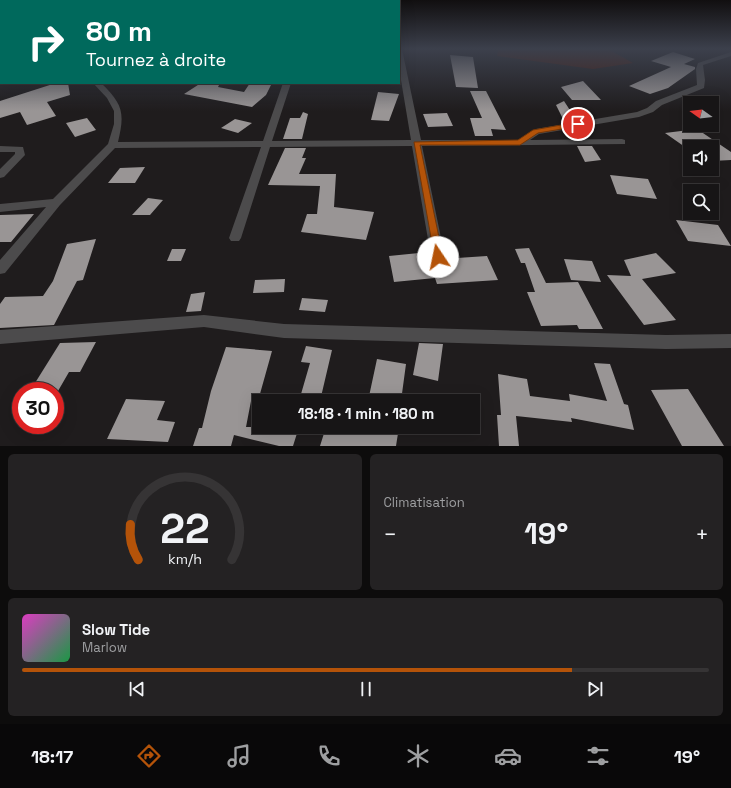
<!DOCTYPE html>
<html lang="fr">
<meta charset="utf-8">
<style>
:root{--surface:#171516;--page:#242223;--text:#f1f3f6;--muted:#9e9fa1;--line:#363435;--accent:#b45309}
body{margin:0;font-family:"Space Grotesk",sans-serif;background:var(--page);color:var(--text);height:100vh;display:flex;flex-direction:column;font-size:15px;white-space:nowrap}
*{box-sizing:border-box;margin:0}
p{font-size:13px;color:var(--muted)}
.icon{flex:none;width:22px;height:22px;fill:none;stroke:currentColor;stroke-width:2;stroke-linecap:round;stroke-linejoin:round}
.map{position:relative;height:446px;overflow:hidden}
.side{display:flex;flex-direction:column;gap:8px;padding:8px;background:#0d0c0c;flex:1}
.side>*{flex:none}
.hud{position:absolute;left:0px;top:0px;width:400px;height:84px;box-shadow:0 4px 16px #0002,0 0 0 1px var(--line);background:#00695c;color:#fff;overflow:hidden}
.needle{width:26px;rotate:284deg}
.fabs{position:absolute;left:683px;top:96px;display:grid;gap:8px}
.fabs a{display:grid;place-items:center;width:36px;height:36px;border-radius:0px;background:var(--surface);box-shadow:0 4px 16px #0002,0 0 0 1px var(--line);font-size:20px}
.speed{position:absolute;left:12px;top:382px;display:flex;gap:8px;font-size:20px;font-weight:700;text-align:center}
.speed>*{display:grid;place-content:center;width:52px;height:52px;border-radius:50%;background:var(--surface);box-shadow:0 4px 16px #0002,0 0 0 1px var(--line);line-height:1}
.speed .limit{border:6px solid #d22;background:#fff;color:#111}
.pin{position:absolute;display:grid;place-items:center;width:34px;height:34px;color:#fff;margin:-17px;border:2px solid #fff;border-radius:50%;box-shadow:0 1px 4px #0007}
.me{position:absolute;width:44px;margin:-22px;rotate:349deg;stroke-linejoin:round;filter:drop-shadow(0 0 3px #0008)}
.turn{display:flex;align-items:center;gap:14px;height:84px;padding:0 20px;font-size:18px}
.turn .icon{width:52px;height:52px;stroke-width:2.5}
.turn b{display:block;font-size:28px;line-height:34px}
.big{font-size:30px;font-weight:600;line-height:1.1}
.side .card{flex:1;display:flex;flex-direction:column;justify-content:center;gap:6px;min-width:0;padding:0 14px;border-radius:6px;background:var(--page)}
.side .dial{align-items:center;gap:0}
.dial svg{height:104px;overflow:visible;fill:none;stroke:var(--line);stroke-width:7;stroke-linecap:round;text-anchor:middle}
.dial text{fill:var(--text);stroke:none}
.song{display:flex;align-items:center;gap:12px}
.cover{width:48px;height:48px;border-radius:6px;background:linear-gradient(135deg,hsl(310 70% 55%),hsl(140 70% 35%))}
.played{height:4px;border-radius:2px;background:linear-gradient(90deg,var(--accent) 80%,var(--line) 80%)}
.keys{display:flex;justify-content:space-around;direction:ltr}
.heat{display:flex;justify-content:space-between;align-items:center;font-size:22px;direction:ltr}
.side .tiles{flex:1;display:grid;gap:8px;grid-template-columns:1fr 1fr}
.card:last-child{grid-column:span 2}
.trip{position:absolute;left:252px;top:394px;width:228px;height:40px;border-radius:0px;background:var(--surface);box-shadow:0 4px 16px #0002,0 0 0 1px var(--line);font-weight:600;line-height:40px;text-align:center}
.dock{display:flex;height:64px;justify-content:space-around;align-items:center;background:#090809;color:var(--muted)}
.dock .icon{width:28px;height:28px}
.dock .current{color:var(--accent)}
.dock b{font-size:18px;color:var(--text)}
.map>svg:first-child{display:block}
.green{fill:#46190d}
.building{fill:#999595}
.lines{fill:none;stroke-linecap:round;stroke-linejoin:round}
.minor{fill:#4c4b4c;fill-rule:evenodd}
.route{fill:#b45309;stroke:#753606}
</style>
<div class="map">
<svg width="731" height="446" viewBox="0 0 731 446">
<rect width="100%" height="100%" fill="#1f1c1d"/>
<path class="green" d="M498,49H608L633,63L593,69L497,56Z"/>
<path class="building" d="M673,52L695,59L684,64L695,67V69L668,88L650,94L629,86L671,67L651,61Z
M450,55L473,57L478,88L456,87Z
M583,81L601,100H572L561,87Z
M56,83H68L70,95L47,102L56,116L27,125L20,112L0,118V101Z
M201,83H220L218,87L244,92L250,83H272L266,95L252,107L184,94Z
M470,91H486L506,130L491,129L493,136H475L470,118H482Z
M378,92L399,94L389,121L371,120Z
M564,101L577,121L565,123L556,105Z
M303,112L308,114L302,139H283L290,118H300Z
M447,113L453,126L428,127L423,114Z
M87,118L96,130L75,137L66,123Z
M235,119L252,123L238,133L221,128Z
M581,128L587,138H573L569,130Z
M697,129L731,152V160L712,161V147H690V149L685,147L665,133Z
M577,146H592L601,160L585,162Z
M285,148H306L302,158H306L299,174H336L334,207L374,212L366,240L301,232L307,214H317L320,186L268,185Z
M145,167L135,183H108L120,168Z
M610,175L648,179L657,199L617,194Z
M148,198L163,200L150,215H132Z
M34,214L11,242H0V215Z
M676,220L718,225L731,246L688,241Z
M96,239L83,280L77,281L54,325L0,328V304L5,297L43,296L53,281L67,244Z
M529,248L546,283L578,282L603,329H579L577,325L541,326L527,292H535L525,263H521L515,249Z
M172,249H186L181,261H167Z
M454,250L457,258L487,256L498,280L437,284L435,278L394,282L389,256L429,252L432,261L439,263L446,258L445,251Z
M656,253L676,273L642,279L676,320L644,325L607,275L631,276L624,260Z
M564,259L592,261L601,282L571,280Z
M285,279L284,292L253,293L255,280Z
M205,292L201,311L186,312L191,294Z
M302,298L328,300L325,312L299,310Z
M96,342L80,372H69L58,391H30L60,343Z
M419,343L443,344L438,381L413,375Z
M306,346L332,350L320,401H299L310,363L301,362Z
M226,347L272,351L258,401H251L246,427H299L293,446H279L234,435L231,446H193L199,428H202L211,391Z
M377,359L406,364L401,401H368Z
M594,363L610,364L624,404L628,405L634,430L571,418L572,422L516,416L519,446H499L497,415H501L498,374L527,379L530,396L570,401L569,394L607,401Z
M688,389L724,446H682L651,390Z
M126,399L165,401L157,420L175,422L168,442L107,439Z
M326,427H399L396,446H320Z"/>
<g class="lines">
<path class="minor" d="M399,49H402L421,140H518L536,129L637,112L647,108L656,101L697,85L696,69L698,63L731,52V56L703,65L705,80L704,88L662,105L653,112L639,117L539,134L530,140L622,139L625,140V144L422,146L445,257L443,260L438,262L433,260L431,257L412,146L270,147L241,238L239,241H231L229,238L261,147L115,148L60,205L5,273L0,274V260L46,207L0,212V204L53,199L108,144L114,124V111L107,98L93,83H101C123,104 125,113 118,142L263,141L283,83H291L272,141L411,140L399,68Z
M0,73H1V77H0Z
M0,146L23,147L25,155L4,177L0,178V169L15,154V152H0Z
M204,315L284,324L666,335L731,334V348L666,349L284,338L204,327L0,344V330Z"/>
</g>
<linearGradient id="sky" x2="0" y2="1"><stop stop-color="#110f10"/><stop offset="0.44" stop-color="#3c404c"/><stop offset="1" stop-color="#3c404c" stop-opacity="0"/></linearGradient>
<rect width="731" height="111" fill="url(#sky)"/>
<path class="route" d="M578,122L580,123V126L538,133L520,145H420L443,257L438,261L435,260L414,142L518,140L533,130Z"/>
</svg>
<div class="fabs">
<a><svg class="needle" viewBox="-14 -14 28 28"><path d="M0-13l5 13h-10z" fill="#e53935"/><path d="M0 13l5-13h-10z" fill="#9e9fa1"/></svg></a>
<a><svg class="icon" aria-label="sound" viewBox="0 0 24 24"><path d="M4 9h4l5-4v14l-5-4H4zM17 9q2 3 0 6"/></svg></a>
<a><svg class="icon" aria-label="search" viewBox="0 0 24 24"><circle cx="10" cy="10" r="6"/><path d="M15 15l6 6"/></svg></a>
</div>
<div class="speed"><div class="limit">30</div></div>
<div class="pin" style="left:578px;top:124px;background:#d93025"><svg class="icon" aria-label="arrive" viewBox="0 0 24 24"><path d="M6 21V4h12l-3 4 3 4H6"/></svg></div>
<svg class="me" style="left:438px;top:257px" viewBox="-20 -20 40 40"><circle r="19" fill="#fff"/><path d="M0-13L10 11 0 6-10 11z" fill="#b45309"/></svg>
<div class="trip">18:18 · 1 min · 180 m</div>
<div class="hud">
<div class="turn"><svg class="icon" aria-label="right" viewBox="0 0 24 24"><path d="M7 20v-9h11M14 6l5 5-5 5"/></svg><div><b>80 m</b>Tournez à droite</div></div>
</div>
</div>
<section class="side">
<div class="tiles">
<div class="card dial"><svg viewBox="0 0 100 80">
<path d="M14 69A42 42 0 1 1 86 69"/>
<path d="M14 69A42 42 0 0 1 8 42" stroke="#b45309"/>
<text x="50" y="56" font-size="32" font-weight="700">22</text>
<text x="50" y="72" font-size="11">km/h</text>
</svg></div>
<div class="card"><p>Climatisation</p>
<div class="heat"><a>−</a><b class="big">19°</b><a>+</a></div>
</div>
<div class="card">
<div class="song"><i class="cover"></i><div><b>Slow Tide</b><p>Marlow</p></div></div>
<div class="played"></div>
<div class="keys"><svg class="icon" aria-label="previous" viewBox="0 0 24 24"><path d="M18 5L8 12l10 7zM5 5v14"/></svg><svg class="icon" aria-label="pause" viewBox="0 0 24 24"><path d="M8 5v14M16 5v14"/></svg><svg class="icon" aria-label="next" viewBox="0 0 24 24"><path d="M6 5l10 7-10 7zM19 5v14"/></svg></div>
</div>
</div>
</section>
<nav class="dock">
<b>18:17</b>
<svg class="icon current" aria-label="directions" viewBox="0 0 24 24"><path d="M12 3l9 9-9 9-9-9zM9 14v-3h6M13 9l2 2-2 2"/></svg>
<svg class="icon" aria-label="music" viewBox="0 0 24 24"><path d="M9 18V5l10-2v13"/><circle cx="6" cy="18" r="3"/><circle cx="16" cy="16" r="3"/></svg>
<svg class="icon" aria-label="phone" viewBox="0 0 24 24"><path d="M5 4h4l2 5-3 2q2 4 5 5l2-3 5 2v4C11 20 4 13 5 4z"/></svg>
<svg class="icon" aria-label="climate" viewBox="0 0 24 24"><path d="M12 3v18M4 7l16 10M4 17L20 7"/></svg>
<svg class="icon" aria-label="car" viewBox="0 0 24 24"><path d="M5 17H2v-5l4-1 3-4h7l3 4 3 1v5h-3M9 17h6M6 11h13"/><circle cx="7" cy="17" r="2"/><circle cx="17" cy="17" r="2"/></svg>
<svg class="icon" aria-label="filters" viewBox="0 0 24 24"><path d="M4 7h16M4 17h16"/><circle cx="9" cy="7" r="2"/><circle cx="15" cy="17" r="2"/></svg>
<b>19°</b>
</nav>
